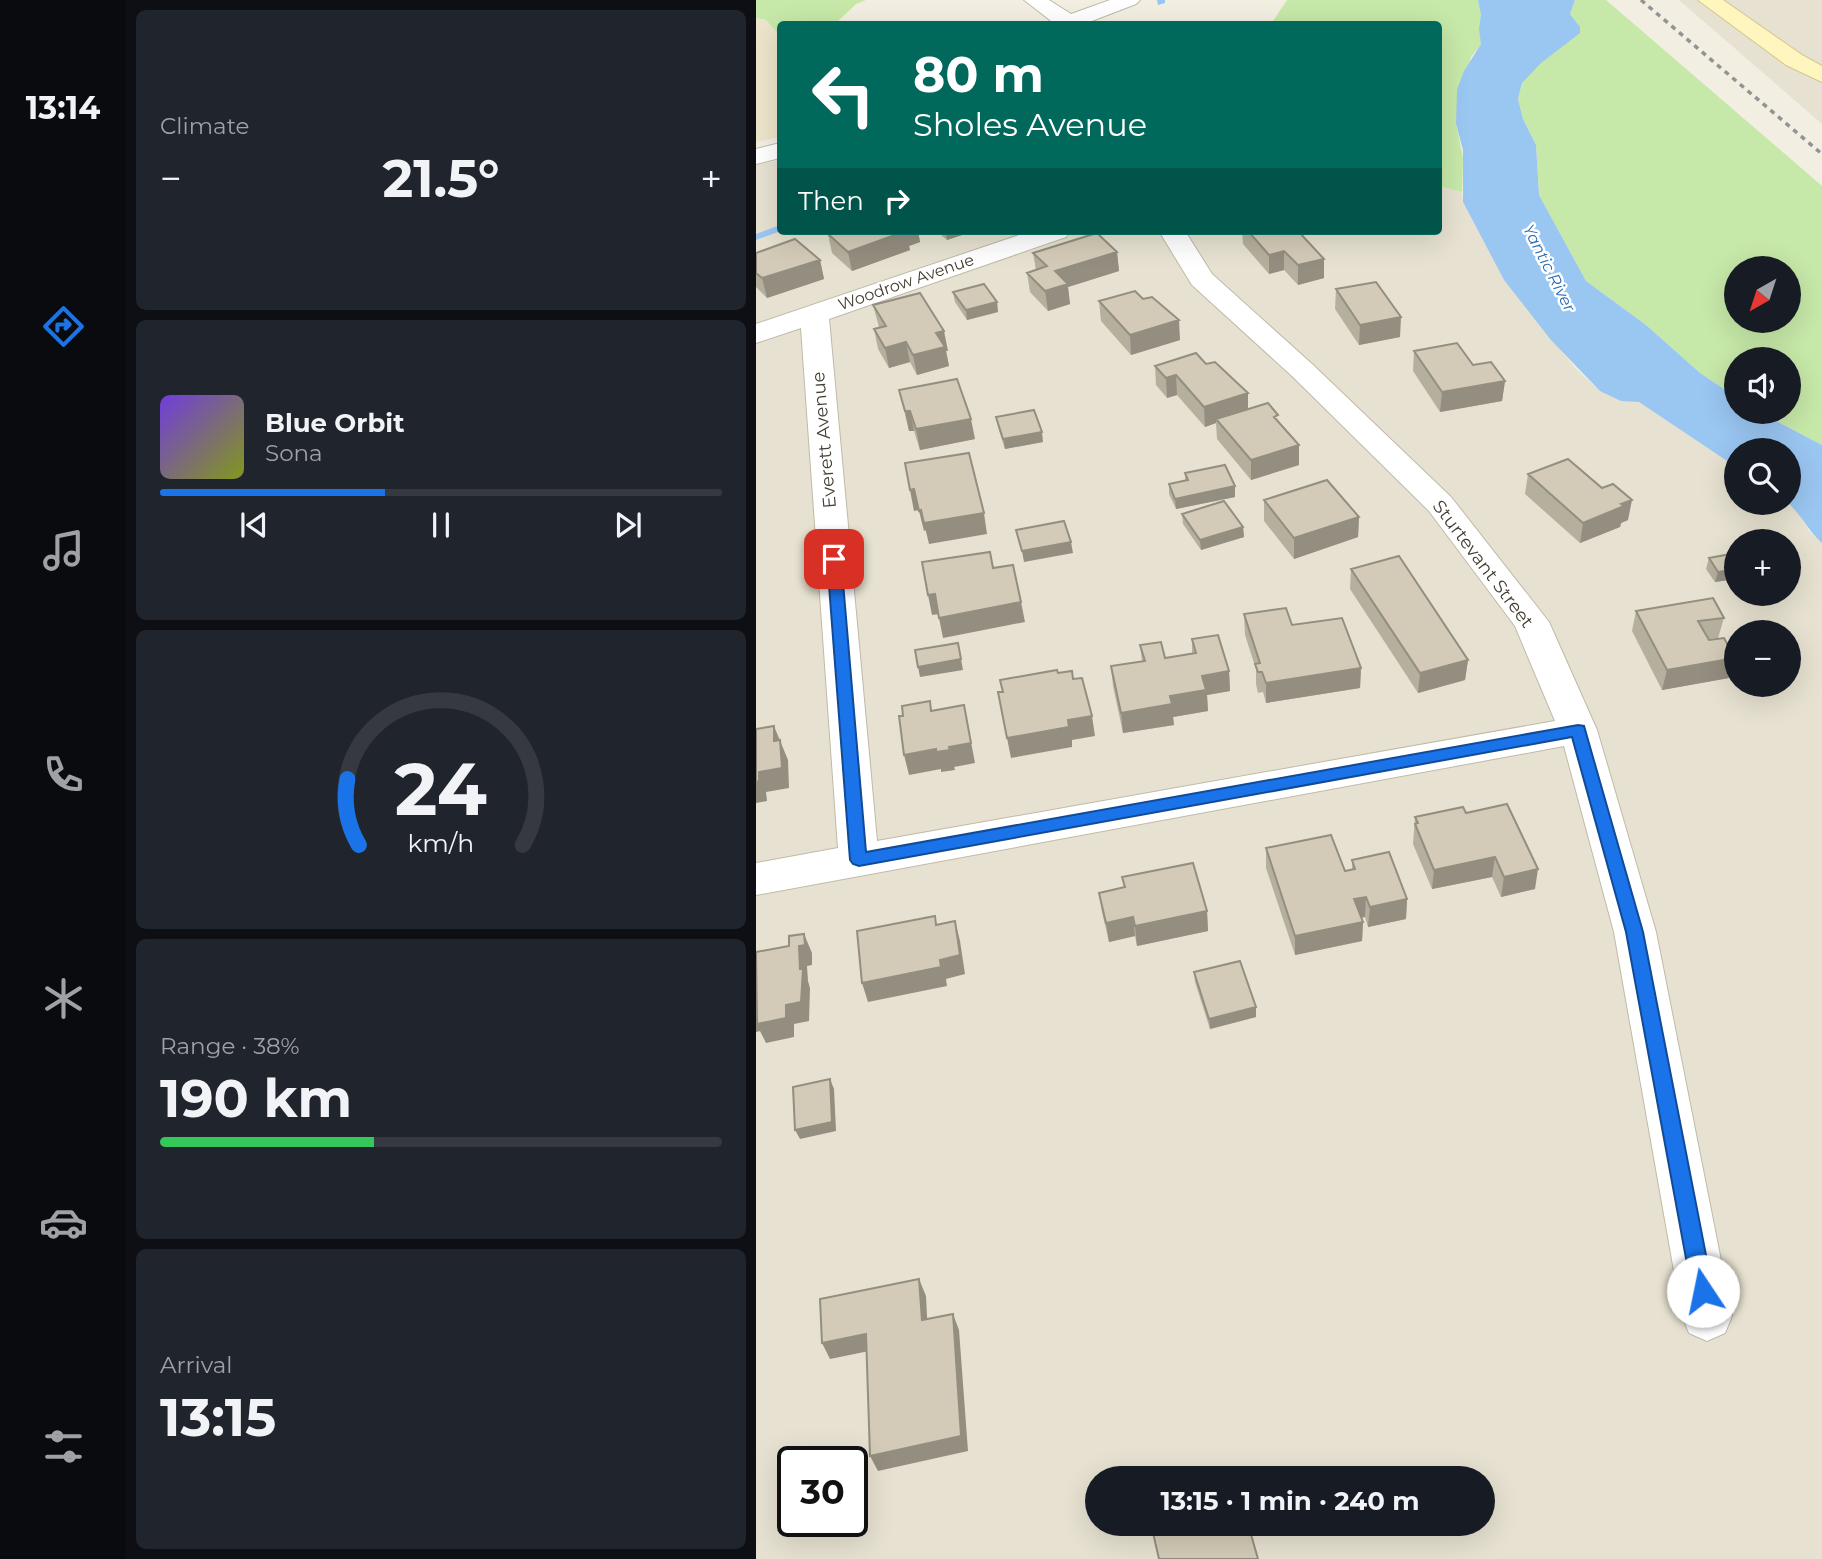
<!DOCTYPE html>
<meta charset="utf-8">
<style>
:root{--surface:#171b24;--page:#20242c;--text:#f1f3f6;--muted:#9ea1a6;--line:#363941;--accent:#1a73e8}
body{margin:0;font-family:Montserrat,sans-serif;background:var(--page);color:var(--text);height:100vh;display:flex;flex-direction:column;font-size:26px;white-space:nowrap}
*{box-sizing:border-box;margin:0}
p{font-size:23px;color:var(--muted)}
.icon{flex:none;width:38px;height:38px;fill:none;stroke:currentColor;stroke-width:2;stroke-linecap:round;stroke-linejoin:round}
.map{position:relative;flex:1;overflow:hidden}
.details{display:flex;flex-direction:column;gap:10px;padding:10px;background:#0d0f14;width:630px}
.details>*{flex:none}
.guide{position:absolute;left:21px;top:21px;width:665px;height:214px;border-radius:7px;box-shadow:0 7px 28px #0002;background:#00695c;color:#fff;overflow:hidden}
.needle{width:46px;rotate:219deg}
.fabs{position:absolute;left:968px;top:256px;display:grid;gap:14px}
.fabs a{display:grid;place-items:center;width:77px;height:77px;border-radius:50%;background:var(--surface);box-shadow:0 7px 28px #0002;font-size:35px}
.speed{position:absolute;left:21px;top:1446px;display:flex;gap:14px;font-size:35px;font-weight:700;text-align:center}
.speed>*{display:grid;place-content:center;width:91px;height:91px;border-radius:50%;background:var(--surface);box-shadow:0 7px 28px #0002;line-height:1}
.speed .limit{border:4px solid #111;border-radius:10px;background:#fff;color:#111}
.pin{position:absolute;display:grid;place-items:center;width:60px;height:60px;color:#fff;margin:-30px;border-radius:14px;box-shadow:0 4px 10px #0006}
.me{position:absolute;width:77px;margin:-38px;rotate:349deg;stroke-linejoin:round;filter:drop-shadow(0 0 5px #0008)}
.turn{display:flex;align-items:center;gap:24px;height:147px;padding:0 21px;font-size:32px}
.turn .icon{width:91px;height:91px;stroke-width:2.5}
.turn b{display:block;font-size:49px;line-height:60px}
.then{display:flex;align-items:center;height:66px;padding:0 21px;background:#0003;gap:14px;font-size:26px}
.big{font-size:52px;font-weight:700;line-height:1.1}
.details .card{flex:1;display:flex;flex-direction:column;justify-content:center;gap:10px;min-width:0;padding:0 24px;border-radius:10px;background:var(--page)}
.details .dial{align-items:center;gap:0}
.dial svg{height:182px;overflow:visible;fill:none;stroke:var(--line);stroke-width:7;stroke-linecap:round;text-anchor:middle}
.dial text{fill:var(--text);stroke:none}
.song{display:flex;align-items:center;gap:21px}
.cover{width:84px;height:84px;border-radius:10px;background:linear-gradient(135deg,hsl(260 70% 55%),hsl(70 70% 35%))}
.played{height:7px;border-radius:4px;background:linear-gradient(90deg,var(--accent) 40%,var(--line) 40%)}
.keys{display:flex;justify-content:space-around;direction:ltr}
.heat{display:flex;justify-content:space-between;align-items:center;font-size:38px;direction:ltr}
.charge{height:10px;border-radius:5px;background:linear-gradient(90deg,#34c759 38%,var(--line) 0)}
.trip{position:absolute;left:329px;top:1466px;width:410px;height:70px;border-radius:35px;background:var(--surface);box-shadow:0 7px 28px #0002;font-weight:700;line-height:70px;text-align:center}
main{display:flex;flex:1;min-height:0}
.tab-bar{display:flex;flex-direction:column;width:126px;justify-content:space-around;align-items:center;background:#090b0e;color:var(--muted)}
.tab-bar .icon{width:49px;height:49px}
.tab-bar .on{color:var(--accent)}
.tab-bar b{font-size:32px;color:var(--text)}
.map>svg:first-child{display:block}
.residential{fill:#e6e1d0;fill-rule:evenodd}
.education{fill:#ece5cb}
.green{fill:#c6e8a8;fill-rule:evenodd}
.water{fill:#9ac6f2}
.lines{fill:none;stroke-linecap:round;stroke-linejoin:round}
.stream{fill:#9ac6f2;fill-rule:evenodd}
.street-casing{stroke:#c0baa7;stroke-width:2}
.secondary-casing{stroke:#d3c88f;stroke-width:2}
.street{fill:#fff;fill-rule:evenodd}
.secondary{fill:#fff5be;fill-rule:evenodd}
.rail{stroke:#939393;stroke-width:3.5;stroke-dasharray:5 5;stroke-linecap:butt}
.wall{fill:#b5af9d}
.shaded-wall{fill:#948e80}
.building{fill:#d3cbb7;stroke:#948e80;stroke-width:2}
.route{fill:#1a73e8;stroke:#114b97;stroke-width:2}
.labels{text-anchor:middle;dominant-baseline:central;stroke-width:5;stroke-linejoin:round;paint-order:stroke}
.far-water-label{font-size:16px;font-style:italic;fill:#296bb2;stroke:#fff}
.far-street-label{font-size:16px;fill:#433e32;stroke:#fff}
.street-label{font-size:18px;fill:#433e32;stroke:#fff}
</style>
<main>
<nav class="tab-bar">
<b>13:14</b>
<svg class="icon on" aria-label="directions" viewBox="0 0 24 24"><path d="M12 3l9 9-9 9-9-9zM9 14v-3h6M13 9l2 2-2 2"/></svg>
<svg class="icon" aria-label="music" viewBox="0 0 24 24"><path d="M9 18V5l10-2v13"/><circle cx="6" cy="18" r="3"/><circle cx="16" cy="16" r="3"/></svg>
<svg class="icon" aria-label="phone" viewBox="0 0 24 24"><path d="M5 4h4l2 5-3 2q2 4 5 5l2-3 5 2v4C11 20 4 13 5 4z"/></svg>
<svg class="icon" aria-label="climate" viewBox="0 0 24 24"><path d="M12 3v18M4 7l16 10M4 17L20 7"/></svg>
<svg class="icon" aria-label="car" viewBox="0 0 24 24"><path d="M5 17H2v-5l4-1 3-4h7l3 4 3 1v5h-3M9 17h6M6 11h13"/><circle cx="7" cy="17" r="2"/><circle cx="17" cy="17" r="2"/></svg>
<svg class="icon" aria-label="filters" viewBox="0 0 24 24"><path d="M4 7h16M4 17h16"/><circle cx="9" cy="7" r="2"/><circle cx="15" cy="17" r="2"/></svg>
</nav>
<section class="details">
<div class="card"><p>Climate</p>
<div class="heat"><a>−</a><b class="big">21.5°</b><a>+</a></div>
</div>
<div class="card">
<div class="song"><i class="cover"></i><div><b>Blue Orbit</b><p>Sona</p></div></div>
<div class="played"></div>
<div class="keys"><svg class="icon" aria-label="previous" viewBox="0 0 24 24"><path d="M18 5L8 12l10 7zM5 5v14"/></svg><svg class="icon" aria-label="pause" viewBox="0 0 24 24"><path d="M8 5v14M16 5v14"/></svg><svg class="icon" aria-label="next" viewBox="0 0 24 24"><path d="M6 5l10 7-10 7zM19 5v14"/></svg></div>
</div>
<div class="card dial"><svg viewBox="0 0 100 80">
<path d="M14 69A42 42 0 1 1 86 69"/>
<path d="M14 69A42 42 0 0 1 9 40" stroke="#1a73e8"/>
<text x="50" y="56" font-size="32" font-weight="700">24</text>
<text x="50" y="72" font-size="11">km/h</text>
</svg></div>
<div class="card"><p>Range · 38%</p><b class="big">190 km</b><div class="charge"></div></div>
<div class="card"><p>Arrival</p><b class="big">13:15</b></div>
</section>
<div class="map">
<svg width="1066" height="1559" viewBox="0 0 1066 1559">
<rect width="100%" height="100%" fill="#f2eee2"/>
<path class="residential" d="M923,0H1066V124Z
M24,160V231H682L683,186L706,192L707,202L748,280L820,369L844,391L883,402L980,467V502H1031L1040,510L1053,531L1066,543V1559H0V165ZM980,541H1032V593H980ZM980,632H1032V684H980ZM37,1461H96V1521H37ZM341,1479H726V1524H341Z"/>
<path class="education" d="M0,18L10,20L24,36V137L0,142Z"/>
<path class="green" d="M0,0H110L100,4L79,24H24V36L10,20L0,18Z
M531,0H722L725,15V44L715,57L700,124L707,158L706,192L683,186L682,24H515Z
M819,0H850L1066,186V445L1001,411H1032V359H980V397L944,373L890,325L830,281L783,195L780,145L767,119L762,99L766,83L775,71L824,27L814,14ZM980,268H1032V320H980Z"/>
<path class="water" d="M722,0H819L814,14L824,27V33L785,63L766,83L762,99L767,119L780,145L783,195L830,281L890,325L944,373L980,397V411H1001L1066,445V543C1052,531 1045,514 1031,502L1032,450H980V467L883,402L865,401L844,391L795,340L748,280L707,202V150L700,124L701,90L708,71L725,44L723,29L725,15Z"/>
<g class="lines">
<path class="stream" d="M401,0H409V3L402,5Z
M24,225L25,231L0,240V234Z"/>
<defs>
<path id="street" d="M268,0H293L315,14L354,0H384L380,4L328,24H299Z
M24,143V158L0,164V149Z
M275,231H314L310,237L73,319L121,841L799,721L759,626L673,511L536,376L436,285L403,231H429L456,274L556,364L695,497L793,622L841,730L900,932L976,1316L969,1333L951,1341L933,1333L926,1316L858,932L808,746L0,895V863L82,848L45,328L0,343V324Z"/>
<path id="secondary" d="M942,0H967L1046,55L1066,66V82L1030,65Z"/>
</defs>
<use href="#street" class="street-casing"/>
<use href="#secondary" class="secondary-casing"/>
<use href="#street" class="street"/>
<use href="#secondary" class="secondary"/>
<path class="rail" d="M885,0L1066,154"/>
</g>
<path class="wall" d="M81,231H162L164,242L153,246L154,250L96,271L76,253L72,234Z
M180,231H218L191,240Z
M486,231H542L568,278L542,285L528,270L513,274L487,244Z
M361,252L363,271L312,287L314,304L292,311L274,292L271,273L280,270L277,253Z
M0,253L64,260L68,279L11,298L0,287Z
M580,289L644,337L603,345L579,309Z
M197,292L241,302L242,312L211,320L199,302Z
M387,299L424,340L375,355L345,321L343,301Z
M117,305L192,351H190L193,366L161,375L154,362L133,368L122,349L118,329L123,327Z
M658,351L749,381L746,401L684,412L657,371Z
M450,364L492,393V409L522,422L543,445V465L495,480L461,439L460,423L449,427L421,395L411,398L400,385L399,366Z
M143,390L219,439L164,450L158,431H153Z
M240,417L287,442L249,449L242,427Z
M429,473L479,486V497L420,509L413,494V484L429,480Z
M772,474L872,520L865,523L864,527L824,543L769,494Z
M508,500L603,517L602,537L538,559L508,521Z
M426,514L487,527L488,537L445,550L427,524Z
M980,553V579L959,582L950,569L953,558Z
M595,569L712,660L709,680L662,693L594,589Z
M880,611L968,618L962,638L952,639L979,658L973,678L906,690L876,631Z
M488,614L536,625L605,668L604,688L510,703L507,692L502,693L500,684V669L489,635Z
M436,639L473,671L474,691L451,695L452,711L417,717L418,725L367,733L357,686L355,666L386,661L384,645L409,658L436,653Z
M710,813L779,889L745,897L736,877L676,889L657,844L659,817Z
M510,848L589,871L596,869V860L651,899L650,919L612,927L609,917L605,918L607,922L606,941L539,955L510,868Z
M366,877L451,911L452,931L381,946L379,936L353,942L346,912L343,893L368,888Z
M438,972L500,1017L454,1029L439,982Z"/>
<path class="shaded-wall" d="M147,231H162L164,242L153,246L154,250L96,271L92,252Z
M190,231H218L191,240Z
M528,251V270L513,274V255Z
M361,252L363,271L312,287L314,304L292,311L289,291L299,271Z
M568,259V278L542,285V265Z
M64,260L68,279L11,298L6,278Z
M241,302L242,312L211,320L210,310Z
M645,317L644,337L603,345L604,325Z
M423,320L424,340L375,355L374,335Z
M188,331L192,351H190L193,366L161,375L157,355L180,333Z
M150,342L154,362L133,368L129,348Z
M420,375L421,395L411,398L410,378Z
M749,381L746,401L684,412L686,392Z
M492,393V413L460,419V423L449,427L448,407Z
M149,411H154L158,431H153Z
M215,419L219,439L164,450L160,429Z
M286,432L287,442L249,449L247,439Z
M543,445V465L495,480V460Z
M479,486V497L420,509L419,499Z
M158,489L163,510L158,511L154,490Z
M876,500L872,520L865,523L864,527L824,543L827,523L865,504Z
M165,510L170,530L168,531L163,511Z
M228,513L231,534L173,544L168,523Z
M603,517L602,537L538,559V538Z
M487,527L488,537L445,550L444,540Z
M315,542L317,553L268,562L266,551Z
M980,569V579L959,582L962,572Z
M179,594L183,614L176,615L172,595Z
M265,602L269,622L187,638L183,618Z
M202,643L207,670L164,677L162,667Z
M979,658L973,678L906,690L911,670Z
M712,660L709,680L662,693L664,673Z
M605,668L604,688L510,703V683Z
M473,671L474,691L451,695L452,711L417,717L418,725L367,733L365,713L414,696L446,676Z
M208,705L219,763L198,767L193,747Z
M336,716L339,736L316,740V747L255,758L251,738L312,720Z
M18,726L32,760L33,788L10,792L11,801L0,803V782L3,772L18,741Z
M180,749L194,750L199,770L185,772V769L153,775L148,755Z
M739,857L736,877L676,889L678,870Z
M782,869L779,889L745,897L748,877Z
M610,897L609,917L597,919L598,899Z
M651,899L650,919L612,927L614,907Z
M451,911L452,931L381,946L379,926Z
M377,917L379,936L353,942L350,923Z
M199,921L204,941L209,974L190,979L191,986L112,1002L106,983L184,960Z
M607,922L606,941L539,955V936Z
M48,934L56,953V965L51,966L52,981L54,988L53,1021L38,1024V1037L10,1043L4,1031L0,1032V1011L30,1005L44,969L43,946Z
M500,1007V1017L454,1029L453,1019Z
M74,1079L78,1089L80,1131L44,1139L39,1130Z
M163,1279L170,1296L172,1336L166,1320Z
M197,1314L203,1330L212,1451L122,1471L114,1456Z
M110,1334L118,1350L74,1359L66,1343Z"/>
<path class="building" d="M81,231H150L92,252L72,234Z
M492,231H542L568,259L542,265L528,251L513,255Z
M341,233L361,252L299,271L312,284L289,291L271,273L291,266L277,253Z
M39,239L64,260L6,278L0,273V253Z
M620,282L645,317L604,325L580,289Z
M228,284L241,302L210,310L197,292Z
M379,291L387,299L396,297L423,320L374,335L343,301Z
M164,293L188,331L180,333L189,347L157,355L150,342L129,348L118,329L130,326L117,305Z
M701,343L717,365L735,362L749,381L686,392L658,351Z
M440,353L450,364L459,362L492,393L448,407L420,375L410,378L399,366Z
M201,379L215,419L160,429L154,411H149L143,390Z
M512,403L522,415L518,417L543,445L495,460L460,419Z
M278,410L286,432L247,439L240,417Z
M213,453L228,513L168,523L165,510L163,511L158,489L154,490L149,463Z
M812,459L846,488L857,484L876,500L865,504L868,506L827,523L772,474Z
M469,465L479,486L419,499L413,484L432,480L429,473Z
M571,480L603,517L538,538L508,500Z
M468,501L487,527L444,540L426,514Z
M308,521L315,542L266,551L260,530Z
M234,552L237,568L257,565L265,602L183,618L179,594L172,595L166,562Z
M980,553V569L962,572L953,558Z
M643,556L712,660L664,673L595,569Z
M957,598L968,618L942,621L953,640L968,638L979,658L911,670L880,611Z
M530,608L536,625L586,618L605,668L510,683L506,672H502L499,664L504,663L488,614Z
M462,635L473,671L446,676L450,690L414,696L416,704L365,713L355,666L389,661L384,645L405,642L409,658L440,653L436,639Z
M202,643L205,659L162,667L159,650Z
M301,670L302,673L316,671L317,679L326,678L336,716L312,720L313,727L251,738L242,692H247L244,680Z
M174,701L175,711L208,705L215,743L193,747L194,750L180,752V749L148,755L143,716H147L146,706Z
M18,726V741L24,740L26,768L3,772V781L0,782V729Z
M751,804L782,869L748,877L739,857L678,870L659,824L662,823L659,817L707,807L710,813Z
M575,835L589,871L599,869L596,860L633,852L651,899L614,907L610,897L598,899L607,922L539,936L510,848Z
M437,863L451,911L379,926L377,917L350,923L343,893L369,887L366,877Z
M179,916L180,925L199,921L204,955L184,960L185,967L106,983L101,931Z
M48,934L49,945L43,946L44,969H47L45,1002L30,1005V1018L1,1024L0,952L33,946V936Z
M484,961L500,1007L453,1019L438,972Z
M74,1079L76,1122L39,1130L37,1087Z
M163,1279L166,1320L197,1314L205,1436L114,1456L110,1334L66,1343L64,1299Z
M479,1475L480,1479H467Z
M395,1524H492L502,1559H403Z"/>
<path class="route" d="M78,555L85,559L110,852L822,725L828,726L887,932L957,1291L954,1298L947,1301L939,1298L936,1291L870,932L816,737L103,866L97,864L94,860L71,559Z"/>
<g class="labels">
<g class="far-water-label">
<text transform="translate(793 268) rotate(63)">Yantic River</text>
</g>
<g class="far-street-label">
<text transform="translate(150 282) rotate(-19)">Woodrow Avenue</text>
</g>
<g class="street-label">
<text transform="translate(68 440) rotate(-95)">Everett Avenue</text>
<text transform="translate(727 564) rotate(53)">Sturtevant Street</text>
</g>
</g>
</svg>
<div class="fabs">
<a><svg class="needle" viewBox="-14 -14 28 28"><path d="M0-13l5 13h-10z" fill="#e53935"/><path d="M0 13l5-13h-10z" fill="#9ea1a6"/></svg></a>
<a><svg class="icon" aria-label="sound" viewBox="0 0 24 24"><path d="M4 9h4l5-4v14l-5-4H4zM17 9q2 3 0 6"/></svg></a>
<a><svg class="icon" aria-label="search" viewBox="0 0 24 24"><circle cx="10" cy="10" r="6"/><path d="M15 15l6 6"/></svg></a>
<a>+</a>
<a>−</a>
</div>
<div class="speed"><div class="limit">30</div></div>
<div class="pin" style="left:78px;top:559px;background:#d93025"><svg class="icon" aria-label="arrive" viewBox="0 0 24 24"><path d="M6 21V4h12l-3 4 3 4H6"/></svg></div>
<svg class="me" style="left:947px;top:1291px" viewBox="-20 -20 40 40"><circle r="19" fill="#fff"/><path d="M0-13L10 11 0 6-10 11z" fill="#1a73e8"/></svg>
<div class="trip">13:15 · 1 min · 240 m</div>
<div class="guide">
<div class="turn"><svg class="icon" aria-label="left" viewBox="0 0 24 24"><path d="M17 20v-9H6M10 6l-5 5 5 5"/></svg><div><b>80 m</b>Sholes Avenue</div></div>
<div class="then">Then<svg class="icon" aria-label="right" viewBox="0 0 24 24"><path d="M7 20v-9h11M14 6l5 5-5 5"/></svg></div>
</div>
</div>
</main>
